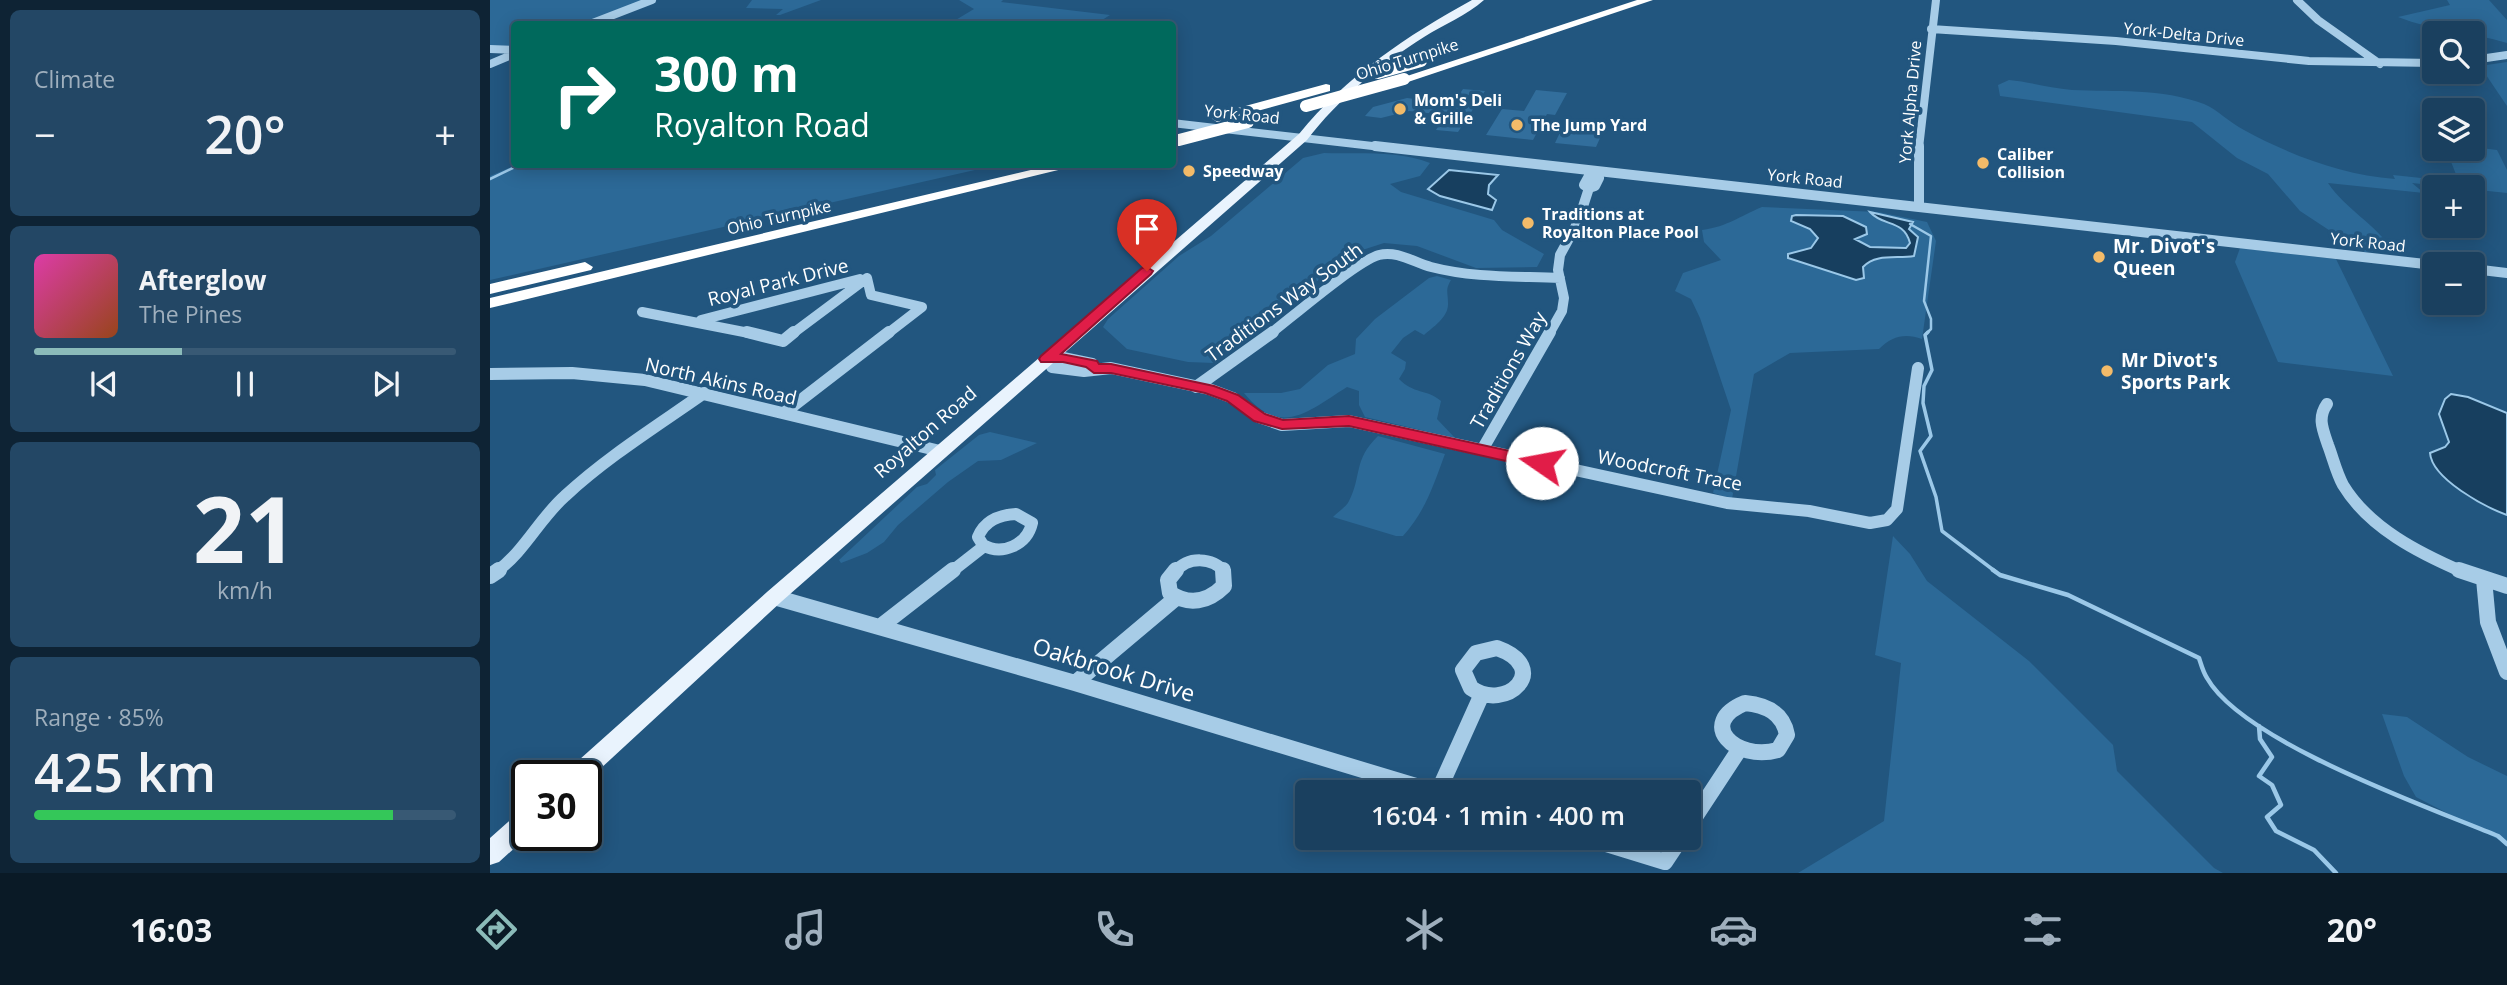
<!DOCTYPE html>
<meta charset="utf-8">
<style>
:root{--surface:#1a405f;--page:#234765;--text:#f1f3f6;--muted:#9fafbd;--line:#385974;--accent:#8bbbb9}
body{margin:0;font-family:"Open Sans",sans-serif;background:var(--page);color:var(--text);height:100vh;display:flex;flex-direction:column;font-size:26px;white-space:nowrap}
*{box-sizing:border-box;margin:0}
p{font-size:23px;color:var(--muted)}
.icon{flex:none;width:38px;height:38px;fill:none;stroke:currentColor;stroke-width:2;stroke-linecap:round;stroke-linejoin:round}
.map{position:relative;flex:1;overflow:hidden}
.drawer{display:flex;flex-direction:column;gap:10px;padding:10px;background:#0e2334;width:490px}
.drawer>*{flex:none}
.banner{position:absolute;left:21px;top:21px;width:665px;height:147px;border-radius:7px;box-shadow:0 4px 18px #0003,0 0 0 2px var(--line);background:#00695c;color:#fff;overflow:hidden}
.tools{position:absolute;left:1932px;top:21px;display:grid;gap:14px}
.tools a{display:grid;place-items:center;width:63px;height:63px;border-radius:7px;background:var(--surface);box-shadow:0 4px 18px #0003,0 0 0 2px var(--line);font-size:35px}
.speed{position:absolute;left:21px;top:760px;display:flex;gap:14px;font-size:35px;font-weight:700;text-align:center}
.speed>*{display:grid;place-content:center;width:91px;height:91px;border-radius:50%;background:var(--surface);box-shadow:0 4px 18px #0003,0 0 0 2px var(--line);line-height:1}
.speed .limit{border:4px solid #111;border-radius:10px;background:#fff;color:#111}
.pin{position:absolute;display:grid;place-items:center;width:60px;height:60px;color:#fff;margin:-72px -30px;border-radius:50% 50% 50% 0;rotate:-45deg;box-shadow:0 0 7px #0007}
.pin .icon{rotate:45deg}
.me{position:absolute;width:77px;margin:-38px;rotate:282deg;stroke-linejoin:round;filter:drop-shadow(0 0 5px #0008)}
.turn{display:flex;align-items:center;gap:24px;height:147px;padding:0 28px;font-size:32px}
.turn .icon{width:91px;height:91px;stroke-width:2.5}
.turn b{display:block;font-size:49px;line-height:60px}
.big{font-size:52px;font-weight:600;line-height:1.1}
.drawer .card{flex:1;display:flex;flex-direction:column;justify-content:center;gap:10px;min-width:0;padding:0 24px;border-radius:10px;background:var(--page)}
.drawer .dial{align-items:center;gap:0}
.dial b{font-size:91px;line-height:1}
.song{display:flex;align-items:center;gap:21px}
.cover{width:84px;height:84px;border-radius:10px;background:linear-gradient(135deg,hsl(320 70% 55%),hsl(20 70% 35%))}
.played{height:7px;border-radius:4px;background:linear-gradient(90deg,var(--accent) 35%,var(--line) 35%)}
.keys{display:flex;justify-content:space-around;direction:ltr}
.heat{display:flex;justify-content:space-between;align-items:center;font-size:38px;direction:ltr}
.charge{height:10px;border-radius:5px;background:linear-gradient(90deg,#34c759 85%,var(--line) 0)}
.trip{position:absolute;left:805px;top:780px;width:406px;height:70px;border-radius:7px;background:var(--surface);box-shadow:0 4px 18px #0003,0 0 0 2px var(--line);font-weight:600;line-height:70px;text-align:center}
.dock{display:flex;height:112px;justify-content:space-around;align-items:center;background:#0a1a26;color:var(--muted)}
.dock .icon{width:49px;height:49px}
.dock .selected{color:var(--accent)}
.dock b{font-size:32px;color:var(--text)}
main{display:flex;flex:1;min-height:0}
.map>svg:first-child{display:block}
.green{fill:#2c6997}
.water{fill:#173f5f;stroke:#9bc8e8;stroke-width:2}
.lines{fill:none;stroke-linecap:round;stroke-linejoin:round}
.stream-far2{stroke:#9bc8e8;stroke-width:2.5}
.stream-far1{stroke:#9bc8e8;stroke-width:3.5}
.stream{stroke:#9bc8e8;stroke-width:4.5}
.building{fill:#326e9c}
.minor-far3{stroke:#a7cce7;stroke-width:8}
.minor-far2{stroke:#a7cce7;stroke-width:10}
.minor-far1{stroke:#a7cce7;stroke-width:12}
.minor{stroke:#a7cce7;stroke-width:16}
.major{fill:#e9f3fd;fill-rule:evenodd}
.highway{fill:#fff;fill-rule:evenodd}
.highway-bridge{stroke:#fff;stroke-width:12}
.route{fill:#e11d48;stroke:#92132f;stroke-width:2}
.poi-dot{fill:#f3bb69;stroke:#22567f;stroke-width:2.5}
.labels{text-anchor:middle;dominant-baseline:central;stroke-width:7;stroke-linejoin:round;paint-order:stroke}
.far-street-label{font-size:16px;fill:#fff;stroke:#22567f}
.far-poi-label{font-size:16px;font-weight:bold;fill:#fff;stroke:#22567f;text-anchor:start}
.poi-label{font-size:19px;font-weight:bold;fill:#fff;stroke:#22567f;text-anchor:start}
.street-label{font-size:19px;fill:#fff;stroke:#22567f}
.near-street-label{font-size:23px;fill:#fff;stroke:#22567f}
</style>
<main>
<section class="drawer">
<div class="card"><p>Climate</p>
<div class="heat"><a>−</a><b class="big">20°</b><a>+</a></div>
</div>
<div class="card">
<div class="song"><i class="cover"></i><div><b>Afterglow</b><p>The Pines</p></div></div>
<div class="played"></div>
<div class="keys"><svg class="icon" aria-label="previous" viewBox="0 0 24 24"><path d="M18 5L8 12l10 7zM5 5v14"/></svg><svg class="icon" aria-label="pause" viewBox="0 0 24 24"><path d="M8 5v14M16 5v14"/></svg><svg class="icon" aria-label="next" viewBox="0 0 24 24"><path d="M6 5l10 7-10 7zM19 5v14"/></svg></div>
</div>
<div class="card dial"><b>21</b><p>km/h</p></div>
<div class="card"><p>Range · 85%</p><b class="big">425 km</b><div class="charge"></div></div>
</section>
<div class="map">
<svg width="2017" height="873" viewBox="0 0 2017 873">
<rect width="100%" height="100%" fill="#22567f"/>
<path class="green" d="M0,0H164L102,24H24V50L0,49Z
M262,0H331L290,15H286L293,9L256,8Z
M469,0H513L511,2L620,15L606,24H459L484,9Z
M1957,0H1999L2017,20V43C1981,32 1943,31 1908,17L1960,5Z
M2017,62V106L1990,66Z
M1519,80C1540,82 1560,88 1582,90C1625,92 1672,88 1714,104C1728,110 1740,123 1754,130C1800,155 1852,175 1905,179L1903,175L1969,182L1956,149H1983V147L2007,150L2017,170V193L1922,183L1934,193L1838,183C1855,209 1886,224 1903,251L1875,252L1848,236L1810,211L1778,174L1747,158L1702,122L1510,96L1508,85Z
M834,153C867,154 908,150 940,163L930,176L900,184L911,192L1004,220L1012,230L1054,254L1047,267L986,268L927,246L894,243L857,255L856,261L813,291L778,310L724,363L698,362L637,349L613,327L618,319L689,256L721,236L813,158Z
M26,165V164L507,165L0,280V176Z
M1272,207L1388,212L1437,222L1446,241L1432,339C1415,333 1402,336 1389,349L1300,353L1264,374L1242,499L1223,493L1241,410L1210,318L1201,299L1185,291L1193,273L1231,260L1214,242L1212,230C1239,226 1248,217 1272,207Z
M1750,248L1846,259L1903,376L1788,362L1745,262Z
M947,276L961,280C955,290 958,292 958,303C959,317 943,327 934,335L925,330L913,338L901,353L916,362L915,369L909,379C923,394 937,389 951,401L947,419L965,438L875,417L869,405V391L857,387C820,410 791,439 754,393H791L810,389L838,365L865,354L866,339L885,319L939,278Z
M500,432L547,443L511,460L488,461L458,482L408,525L394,542L377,553L351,563L349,560L427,487L437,484L446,475L445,470L489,435Z
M888,436L955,454C944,484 935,512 913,536H906L843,517C848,512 856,507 859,501C872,476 863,460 888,436Z
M1403,536L1420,554L1437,581L1539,661L1623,745L1627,771L1724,868L1733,873H1308L1394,821L1411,663L1385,655Z
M1892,714L1917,717L1978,757L2017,776V844L1926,797L1914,776Z"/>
<path class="water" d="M959,170L1008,175L999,185L998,194L1006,200L1002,210L950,196L938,189Z
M1380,212L1423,222L1419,229L1428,237L1424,256C1407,259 1386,253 1373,267L1374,278L1366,280L1298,258V254L1321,248L1328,238L1320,229L1301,221L1302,216L1306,215L1353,216L1376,227L1377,234L1365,239L1380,247L1416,248L1420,243C1414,219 1393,227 1380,212Z
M1961,394L1978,397L2017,413V515C1995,507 1942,479 1940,453L1955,447L1959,442L1949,414L1955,399Z"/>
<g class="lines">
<path class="stream-far2" d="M0,179L31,164
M1420,224L1441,236L1434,301L1441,319V329L1436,334"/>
<path class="stream-far1" d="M1438,332L1435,335L1442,370L1434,386L1433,403L1441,436L1430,451L1446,497L1452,531L1506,572"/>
<path class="stream" d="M1503,570L1510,575L1578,595L1709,658C1711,664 1713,672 1717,678C1753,742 1938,807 2008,836L2017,844
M1769,726L1770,739L1782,757L1769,776L1782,785L1791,805L1777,817L1786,831L1824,850L1846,873"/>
</g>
<path class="building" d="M973,89L995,91L968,132L946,130L955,115L919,111L891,118L875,116L883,107L917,98L963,104Z
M1046,90L1077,93L1065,115L1057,114L1043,140L996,135L1012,109L1034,111Z
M1075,122L1115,127L1106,147L1065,143Z"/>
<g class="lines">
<path class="minor-far3" d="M1807,0L1828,20L1890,64
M100,24L162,0
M1441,29L1626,41L1819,61L1944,63
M0,49L24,50
M1983,60L2017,55
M0,64L24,54
M682,123L900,148
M1429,148L1446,0"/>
<path class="minor-far2" d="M885,146L1944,265
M1429,146V206
M1106,175L1109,178L1105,186L1099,188L1094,185L1099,176Z
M1983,269L2017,273
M377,278L381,295L432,307L397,334
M152,312L264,334
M211,320L370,279
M302,334L377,278
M780,334C802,317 867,261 889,255C907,250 925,263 941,267C983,278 1027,276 1070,278
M1059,334L1072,311L1074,298L1068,270L1070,255L1088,222L1099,188"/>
<path class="minor-far1" d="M257,332L293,341L304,332
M603,368L602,364L573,358L563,361L562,367L594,371L621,368L719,389L743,398L769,417L792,425L859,421L1237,503L1319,511L1380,523L1397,520L1407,509L1428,368
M0,374L82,373L155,380L450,451
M706,387L783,332
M1837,404C1827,418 1833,430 1838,445C1843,458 1846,472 1853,485C1879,528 1929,553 1973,572
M294,413L399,332
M992,450L1060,332
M526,514L542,523C537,545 512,556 493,545L488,537C495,520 509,515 526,514Z
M6,572C35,551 49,519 75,496C117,457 167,426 214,393
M461,572L493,547
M685,572C698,556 722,557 735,572"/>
<path class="minor" d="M686,570L678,580L680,593C699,606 718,602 734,586L733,570
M1969,570L2017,586
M0,576L9,570
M1994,579L1998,622L2017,672
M284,597L585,683L949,793
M391,626L463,570
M1007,648C1063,668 1016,713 981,688L973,670L986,653Z
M585,683L686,598
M1255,703C1276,705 1293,713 1297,735L1288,750C1245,762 1206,723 1255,703Z
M948,792L992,694
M1199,826L1249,750
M1097,838L1175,862L1191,838"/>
<path class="major" d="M982,0H994C977,15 953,25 934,37C890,65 849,98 817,140L291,602L96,782V775H76L80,768L277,592L809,134C855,77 918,35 982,0Z
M37,810L39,835L9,862L0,865V838L28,813Z"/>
<path class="highway" d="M1147,0H1163L918,82L908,79Z
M836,84L840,85V91L727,122L721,118L722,115Z
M566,164H593L0,308V298Z
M95,262L103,267L101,270L0,294V284Z"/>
<path class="highway-bridge" d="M888,73L931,61
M816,106L914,79
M689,140L758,122"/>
</g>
<path class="route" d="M657,267L663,271L661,274L571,354L607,361L609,364H621L724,386L748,395L775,414L793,420L859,416L1052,458L1060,463L1052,469L859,426L792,429L764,421L737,401L715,393L621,373H604L596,367L573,362H551L549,359L551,356L652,268Z"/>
<g class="poi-dot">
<circle cx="910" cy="109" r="7"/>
<circle cx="1027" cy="125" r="7"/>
<circle cx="1493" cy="163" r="7"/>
<circle cx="699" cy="171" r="7"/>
<circle cx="1038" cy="223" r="7"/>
<circle cx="1609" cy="257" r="7"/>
<circle cx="1617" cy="371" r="7"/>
</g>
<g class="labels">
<g class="far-street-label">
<text transform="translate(1694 34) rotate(6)">York-Delta Drive</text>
<text transform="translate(917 59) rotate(-17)">Ohio Turnpike</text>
<text transform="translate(1420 102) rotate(-85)">York Alpha Drive</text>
<text transform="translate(752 114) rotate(6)">York Road</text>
<text transform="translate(1315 178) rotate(6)">York Road</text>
<text transform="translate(289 217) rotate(-13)">Ohio Turnpike</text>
<text transform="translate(1878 242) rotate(6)">York Road</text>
</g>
<g class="far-poi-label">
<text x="924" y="100">Mom's Deli<tspan x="924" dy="18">&amp; Grille</tspan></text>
<text x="1041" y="125">The Jump Yard</text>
<text x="1507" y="154">Caliber<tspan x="1507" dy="18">Collision</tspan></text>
<text x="713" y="171">Speedway</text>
<text x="1052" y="214">Traditions at<tspan x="1052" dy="18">Royalton Place Pool</tspan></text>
</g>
<g class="poi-label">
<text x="1623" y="246">Mr. Divot's<tspan x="1623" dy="22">Queen</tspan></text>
<text x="1631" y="360">Mr Divot's<tspan x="1631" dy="22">Sports Park</tspan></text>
</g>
<g class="street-label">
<text transform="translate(288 282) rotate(-14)">Royal Park Drive</text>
<text transform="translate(794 302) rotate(-36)">Traditions Way South</text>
<text transform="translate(1018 370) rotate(-60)">Traditions Way</text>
<text transform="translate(231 381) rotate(13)">North Akins Road</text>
<text transform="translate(435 432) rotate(-41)">Royalton Road</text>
<text transform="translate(1180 470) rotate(11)">Woodcroft Trace</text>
</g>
<g class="near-street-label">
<text transform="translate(624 669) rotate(17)">Oakbrook Drive</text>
</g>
</g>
</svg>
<div class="tools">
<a><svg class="icon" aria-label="search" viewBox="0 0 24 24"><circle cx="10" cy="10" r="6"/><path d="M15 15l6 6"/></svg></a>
<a><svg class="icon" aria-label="layers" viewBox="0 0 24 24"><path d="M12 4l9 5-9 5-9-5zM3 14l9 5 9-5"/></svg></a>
<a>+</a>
<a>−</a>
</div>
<div class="speed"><div class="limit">30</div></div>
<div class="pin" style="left:657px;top:271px;background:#d93025"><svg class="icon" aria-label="arrive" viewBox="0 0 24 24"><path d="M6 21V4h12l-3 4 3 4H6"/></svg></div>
<svg class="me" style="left:1052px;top:463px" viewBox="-20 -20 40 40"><circle r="19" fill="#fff"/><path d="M0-13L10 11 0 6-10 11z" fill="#e11d48"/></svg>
<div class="trip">16:04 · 1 min · 400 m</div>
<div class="banner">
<div class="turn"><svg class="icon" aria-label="right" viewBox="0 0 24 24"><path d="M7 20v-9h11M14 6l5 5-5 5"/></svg><div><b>300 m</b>Royalton Road</div></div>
</div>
</div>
</main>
<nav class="dock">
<b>16:03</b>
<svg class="icon selected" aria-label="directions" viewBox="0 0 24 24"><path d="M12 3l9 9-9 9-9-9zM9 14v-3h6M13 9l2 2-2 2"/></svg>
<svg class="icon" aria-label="music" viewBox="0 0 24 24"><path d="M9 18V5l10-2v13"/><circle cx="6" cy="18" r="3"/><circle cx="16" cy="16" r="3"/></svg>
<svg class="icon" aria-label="phone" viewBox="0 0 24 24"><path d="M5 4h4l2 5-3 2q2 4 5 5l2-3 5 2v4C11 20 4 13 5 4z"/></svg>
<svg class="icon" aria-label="climate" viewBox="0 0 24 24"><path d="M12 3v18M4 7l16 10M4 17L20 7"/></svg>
<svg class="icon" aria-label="car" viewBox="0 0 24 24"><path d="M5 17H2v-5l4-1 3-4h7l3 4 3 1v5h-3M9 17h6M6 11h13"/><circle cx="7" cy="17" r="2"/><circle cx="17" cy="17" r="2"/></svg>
<svg class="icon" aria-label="filters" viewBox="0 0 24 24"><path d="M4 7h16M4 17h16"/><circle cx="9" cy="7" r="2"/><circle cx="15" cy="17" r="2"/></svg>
<b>20°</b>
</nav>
